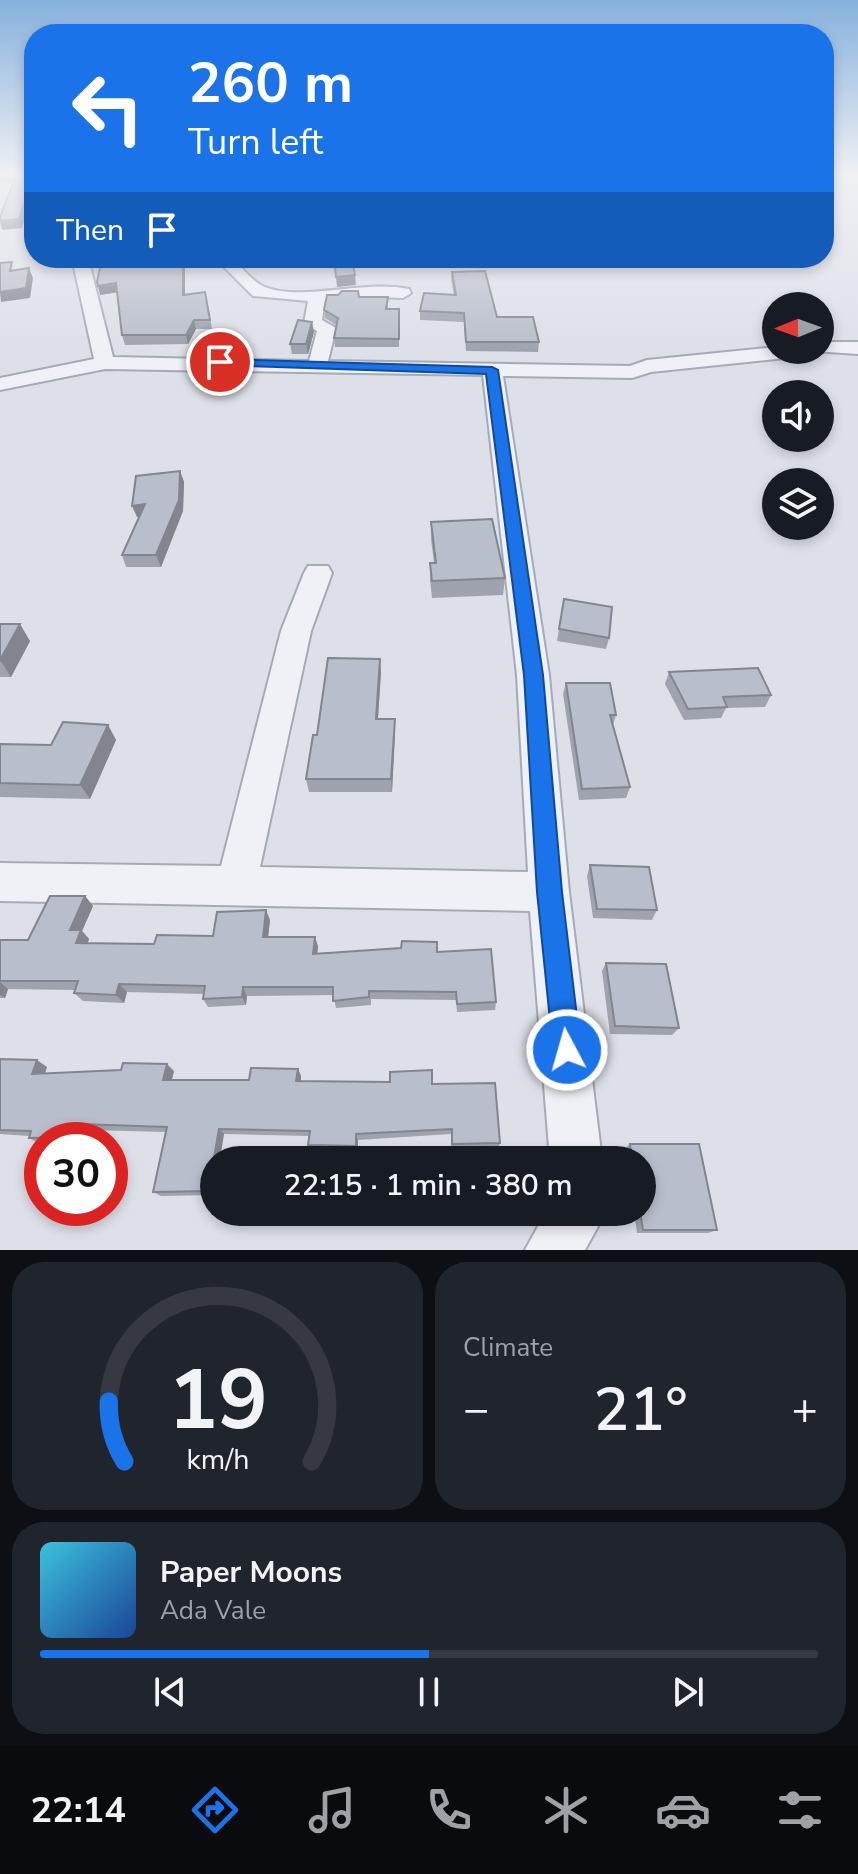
<!DOCTYPE html>
<meta charset="utf-8">
<style>
:root{--surface:#171b24;--page:#20242c;--text:#f1f3f6;--muted:#9ea1a6;--line:#363941;--accent:#1a73e8}
body{margin:0;font-family:"Nunito Sans",sans-serif;background:var(--page);color:var(--text);height:100vh;display:flex;flex-direction:column;font-size:30px;white-space:nowrap}
*{box-sizing:border-box;margin:0}
p{font-size:26px;color:var(--muted)}
.icon{flex:none;width:44px;height:44px;fill:none;stroke:currentColor;stroke-width:2;stroke-linecap:round;stroke-linejoin:round}
.map{position:relative;height:1250px;overflow:hidden}
.sheet{display:flex;flex-direction:column;gap:12px;padding:12px;background:#0d0f14;flex:1}
.sheet>*{flex:none}
.banner{position:absolute;left:24px;top:24px;width:810px;height:244px;border-radius:32px;box-shadow:0 4px 12px #0003;background:#1a73e8;color:#fff;overflow:hidden}
.needle{width:52px;rotate:269deg}
.buttons{position:absolute;left:762px;top:292px;display:grid;gap:16px}
.buttons a{display:grid;place-items:center;width:72px;height:72px;border-radius:50%;background:var(--surface);box-shadow:0 4px 12px #0003;font-size:40px}
.speed{position:absolute;left:24px;top:1122px;display:flex;gap:16px;font-size:40px;font-weight:700;text-align:center}
.speed>*{display:grid;place-content:center;width:104px;height:104px;border-radius:50%;background:var(--surface);box-shadow:0 4px 12px #0003;line-height:1}
.speed .limit{border:12px solid #d22;background:#fff;color:#111}
.pin{position:absolute;display:grid;place-items:center;width:68px;height:68px;color:#fff;margin:-34px;border:4px solid #fff;border-radius:50%;box-shadow:0 2px 8px #0007}
.me{position:absolute;width:88px;margin:-44px;rotate:354deg;stroke-linejoin:round;filter:drop-shadow(0 0 6px #0008)}
.turn{display:flex;align-items:center;gap:28px;height:168px;padding:0 32px;font-size:36px}
.turn .icon{width:104px;height:104px;stroke-width:2.5}
.turn b{display:block;font-size:56px;line-height:68px}
.then{display:flex;align-items:center;height:76px;padding:0 32px;background:#0003;gap:16px;font-size:30px}
.big{font-size:60px;font-weight:600;line-height:1.1}
.sheet .card{flex:1;display:flex;flex-direction:column;justify-content:center;gap:12px;min-width:0;padding:0 28px;border-radius:32px;background:var(--page)}
.sheet .dial{align-items:center;gap:0}
.dial svg{height:208px;overflow:visible;fill:none;stroke:var(--line);stroke-width:7;stroke-linecap:round;text-anchor:middle}
.dial text{fill:var(--text);stroke:none}
.song{display:flex;align-items:center;gap:24px}
.cover{width:96px;height:96px;border-radius:12px;background:linear-gradient(135deg,hsl(190 70% 55%),hsl(220 70% 35%))}
.played{height:8px;border-radius:4px;background:linear-gradient(90deg,var(--accent) 50%,var(--line) 50%)}
.keys{display:flex;justify-content:space-around;direction:ltr}
.heat{display:flex;justify-content:space-between;align-items:center;font-size:44px;direction:ltr}
.sheet .tiles{flex:1;display:grid;gap:12px;grid-template-columns:1fr 1fr}
.card:last-child{grid-column:span 2}
.trip{position:absolute;left:200px;top:1146px;width:456px;height:80px;border-radius:40px;background:var(--surface);box-shadow:0 4px 12px #0003;font-weight:600;line-height:80px;text-align:center}
.tab-bar{display:flex;height:128px;justify-content:space-around;align-items:center;background:#090b0e;color:var(--muted)}
.tab-bar .icon{width:56px;height:56px}
.tab-bar .on{color:var(--accent)}
.tab-bar b{font-size:36px;color:var(--text)}
.map>svg:first-child{display:block}
.lines{fill:none;stroke-linecap:round;stroke-linejoin:round}
.minor-casing{stroke:#a6aab6;stroke-width:4}
.minor{fill:#f0f1f6;fill-rule:evenodd}
.wall{fill:#9fa3af}
.shaded-wall{fill:#82858f}
.building{fill:#b9becc;stroke:#82858f;stroke-width:2}
.route{fill:#1a73e8;stroke:#114b97;stroke-width:2}
</style>
<div class="map">
<svg width="858" height="1250" viewBox="0 0 858 1250">
<rect width="100%" height="100%" fill="#dde0e8"/>
<g class="lines">
<defs>
<path id="minor" d="M72,258H88L113,357L309,361L317,331L304,323L308,301L253,296L215,258H232C241,266 253,283 265,287C302,302 365,279 409,289L411,293L403,298L342,296L325,300L322,320L336,328L328,361L630,366L647,360L776,347V350H820V342H858V354L813,351L804,356L651,372L632,378L503,376L549,675L569,892L602,1160H550L530,911L0,901V863L221,866L281,631L304,573L308,566H328L332,573L311,631L260,867L528,872L517,675L483,375L105,369L0,390V378L94,359Z
M546,1212H606L585,1250H525Z"/>
</defs>
<use href="#minor" class="minor-casing"/>
<use href="#minor" class="minor"/>
</g>
<path class="wall" d="M102,258L195,267L185,268V294L207,301L212,329H196L188,344L125,345L122,335L117,292L100,295Z
M452,272L497,317L539,342L538,352L466,351L464,322L420,320V311L454,295L451,280Z
M359,297L388,305V309H399V347H335L334,338L336,325L325,318L324,310Z
M314,332L308,354H292L290,344Z
M180,471L184,482L183,511L161,567H126L122,555L139,517H137Z
M431,522L505,578L503,595L432,598L430,580V563H434L431,539Z
M564,599L609,638L606,649L557,641Z
M0,624L30,641L11,677H0Z
M381,672L378,719L395,733L392,792H309L306,779L317,735Z
M669,672L771,695L765,707L726,708L721,718L684,720L665,684Z
M566,683L616,715L613,725L630,787L626,798L579,800L563,694Z
M108,725L116,740L90,799L0,797V744L51,745Z
M590,865L657,910L652,920L593,918L587,876Z
M85,896L93,906L82,931L89,939L87,943L154,944L213,936L270,920L268,937L318,946L317,954L437,952L496,1002L495,1010L457,1012L456,1000L371,999V1005L336,1008L333,995L247,996L246,1005L208,1007L203,999L204,994L127,992L124,1003L83,1001L74,993L75,990L8,989L5,998H0V940H28Z
M606,963L679,1028L672,1035L610,1034L602,971Z
M0,1059L47,1067L45,1074L174,1071L172,1080H249L298,1069L301,1076V1081L432,1084L500,1143L498,1148L451,1149V1134L358,1140V1151L311,1150L308,1145L309,1136L224,1134L214,1160V1195L161,1196L153,1192L165,1132L89,1130L87,1140H42V1144H40L29,1138V1136L0,1134Z
M630,1144L717,1230L708,1233H637L634,1212H642V1160H626L624,1149Z"/>
<path class="shaded-wall" d="M16,175L19,182L0,184V176Z
M32,175H34V185L22,228L2,230L0,221Z
M193,258L195,267L185,268V304L183,295V260Z
M29,268L33,278L30,298L1,302L0,292Z
M355,275L356,285L337,287L336,277Z
M116,283L119,292L100,295L98,286Z
M194,320L196,329L188,344L186,335Z
M312,322L314,332L308,354L306,344Z
M180,471L184,482L183,511L161,567L156,555Z
M145,504L149,516L137,517L132,506Z
M20,624L30,641L11,677L0,660Z
M380,659L381,672L377,732L376,719Z
M395,719V733L392,792L391,779Z
M108,725L116,740L90,799L80,785Z
M85,896L93,906L82,931L89,939L85,952L76,943L70,930Z
M266,910L270,920L267,946L263,937Z
M315,937L318,946L316,963L313,954Z
M0,982L8,989L5,998L0,995Z
M119,984L127,992L124,1003L116,995Z
M243,987L247,996L246,1005L242,997Z
M37,1060L47,1067L42,1081L32,1074Z
M167,1064L174,1071L170,1086L163,1080Z
M298,1069L301,1076L300,1088L296,1081Z
M80,1124L89,1130L87,1140H83L77,1137Z
M219,1129L224,1134L220,1160H214V1195L208,1191Z
M356,1134L358,1140V1151L356,1146Z"/>
<path class="building" d="M16,175H32L19,219L0,221V217Z
M102,258H193L183,260V295L205,292L210,320H194L186,335H122L116,283L98,286L97,282Z
M352,258L355,275L336,277L334,259Z
M12,262L10,271L29,268L26,288L0,292V263Z
M485,271L497,317H533L539,342H466L464,313L420,311L424,293L456,295L452,272Z
M342,291H358L359,297H388L386,309H399V339L334,338L338,318L324,310L327,295H338Z
M298,320L312,322L306,344H290Z
M180,471L179,500L156,555H122L145,504L132,506L136,476Z
M492,519L505,578L432,581L430,563H436L431,522Z
M564,599L612,607L609,638L559,629Z
M0,624H20L0,660Z
M328,658L380,659L376,719H395L391,779H306L313,735H317Z
M758,668L771,695L723,697L727,707L688,709L669,672Z
M566,683H610L616,715H610L630,787L582,789Z
M63,722L108,725L80,785L0,783V744L51,745Z
M590,865L649,867L657,910L597,909Z
M50,896H85L70,930H81L76,943L154,944L157,935L213,936L217,912L266,910L263,937H315L313,954L401,948L402,941L437,942V952L491,949L496,1002L457,1004L456,992L369,991V997L333,1001V987H243L242,997L203,999L205,986L119,984L116,995L74,993L78,981H0V940H28Z
M606,963L666,964L679,1028L615,1026Z
M0,1059L37,1060L32,1074L121,1070L123,1063L167,1064L163,1080H249L251,1068L298,1069L296,1081L390,1082V1072L432,1070V1084L495,1083L500,1143L452,1144V1129L356,1134V1146L308,1145L310,1131L219,1129L208,1191L153,1192L167,1127L80,1124L77,1137L29,1138L31,1131L0,1130Z
M630,1144H699L717,1230H643L640,1212H642V1160H632Z"/>
<linearGradient id="sky" x2="0" y2="1"><stop stop-color="#86b0dd"/><stop offset="0.5" stop-color="#f0f1f5"/><stop offset="1" stop-color="#f0f1f5" stop-opacity="0"/></linearGradient>
<rect width="858" height="350" fill="url(#sky)"/>
<path class="route" d="M220,359L492,367L498,370L543,675L562,892L581,1050L577,1060L567,1064L557,1060L553,1050L537,892L524,675L486,374L216,365L214,362Z"/>
</svg>
<div class="buttons">
<a><svg class="needle" viewBox="-14 -14 28 28"><path d="M0-13l5 13h-10z" fill="#e53935"/><path d="M0 13l5-13h-10z" fill="#9ea1a6"/></svg></a>
<a><svg class="icon" aria-label="sound" viewBox="0 0 24 24"><path d="M4 9h4l5-4v14l-5-4H4zM17 9q2 3 0 6"/></svg></a>
<a><svg class="icon" aria-label="layers" viewBox="0 0 24 24"><path d="M12 4l9 5-9 5-9-5zM3 14l9 5 9-5"/></svg></a>
</div>
<div class="speed"><div class="limit">30</div></div>
<div class="pin" style="left:220px;top:362px;background:#d93025"><svg class="icon" aria-label="arrive" viewBox="0 0 24 24"><path d="M6 21V4h12l-3 4 3 4H6"/></svg></div>
<svg class="me" style="left:567px;top:1050px" viewBox="-20 -20 40 40"><circle r="17" fill="#1a73e8" stroke="#fff" stroke-width="3"/><path d="M0-11L8 9 0 5-8 9z" fill="#fff"/></svg>
<div class="trip">22:15 · 1 min · 380 m</div>
<div class="banner">
<div class="turn"><svg class="icon" aria-label="left" viewBox="0 0 24 24"><path d="M17 20v-9H6M10 6l-5 5 5 5"/></svg><div><b>260 m</b>Turn left</div></div>
<div class="then">Then<svg class="icon" aria-label="arrive" viewBox="0 0 24 24"><path d="M6 21V4h12l-3 4 3 4H6"/></svg></div>
</div>
</div>
<section class="sheet">
<div class="tiles">
<div class="card dial"><svg viewBox="0 0 100 80">
<path d="M14 69A42 42 0 1 1 86 69"/>
<path d="M14 69A42 42 0 0 1 8 46" stroke="#1a73e8"/>
<text x="50" y="56" font-size="32" font-weight="700">19</text>
<text x="50" y="72" font-size="11">km/h</text>
</svg></div>
<div class="card"><p>Climate</p>
<div class="heat"><a>−</a><b class="big">21°</b><a>+</a></div>
</div>
<div class="card">
<div class="song"><i class="cover"></i><div><b>Paper Moons</b><p>Ada Vale</p></div></div>
<div class="played"></div>
<div class="keys"><svg class="icon" aria-label="previous" viewBox="0 0 24 24"><path d="M18 5L8 12l10 7zM5 5v14"/></svg><svg class="icon" aria-label="pause" viewBox="0 0 24 24"><path d="M8 5v14M16 5v14"/></svg><svg class="icon" aria-label="next" viewBox="0 0 24 24"><path d="M6 5l10 7-10 7zM19 5v14"/></svg></div>
</div>
</div>
</section>
<nav class="tab-bar">
<b>22:14</b>
<svg class="icon on" aria-label="directions" viewBox="0 0 24 24"><path d="M12 3l9 9-9 9-9-9zM9 14v-3h6M13 9l2 2-2 2"/></svg>
<svg class="icon" aria-label="music" viewBox="0 0 24 24"><path d="M9 18V5l10-2v13"/><circle cx="6" cy="18" r="3"/><circle cx="16" cy="16" r="3"/></svg>
<svg class="icon" aria-label="phone" viewBox="0 0 24 24"><path d="M5 4h4l2 5-3 2q2 4 5 5l2-3 5 2v4C11 20 4 13 5 4z"/></svg>
<svg class="icon" aria-label="climate" viewBox="0 0 24 24"><path d="M12 3v18M4 7l16 10M4 17L20 7"/></svg>
<svg class="icon" aria-label="car" viewBox="0 0 24 24"><path d="M5 17H2v-5l4-1 3-4h7l3 4 3 1v5h-3M9 17h6M6 11h13"/><circle cx="7" cy="17" r="2"/><circle cx="17" cy="17" r="2"/></svg>
<svg class="icon" aria-label="filters" viewBox="0 0 24 24"><path d="M4 7h16M4 17h16"/><circle cx="9" cy="7" r="2"/><circle cx="15" cy="17" r="2"/></svg>
</nav>
